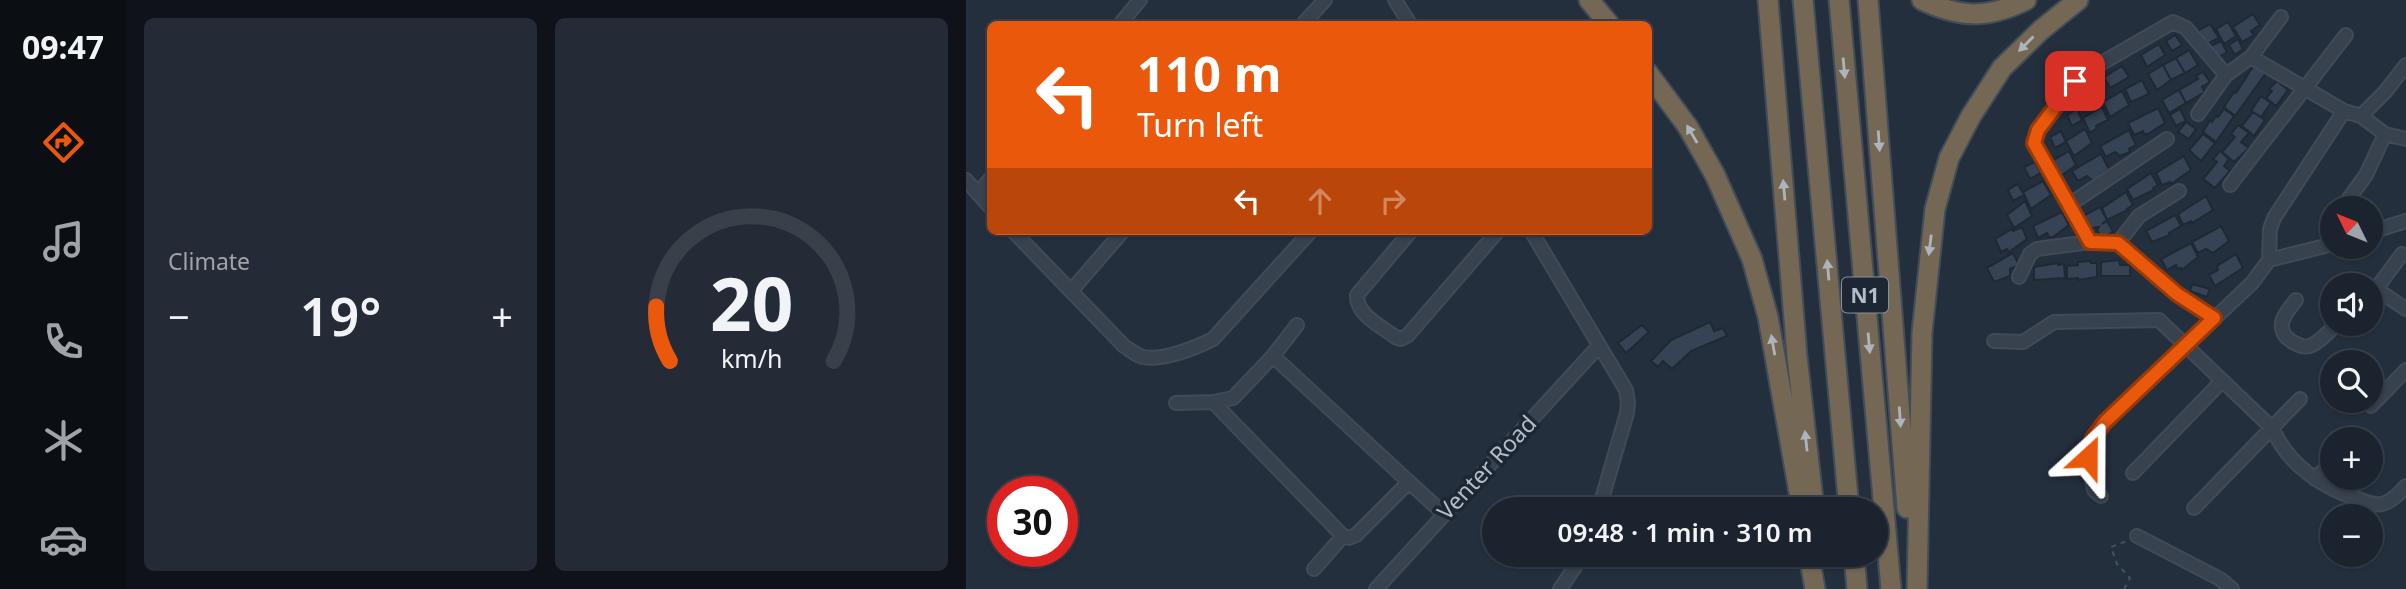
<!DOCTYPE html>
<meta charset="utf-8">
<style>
:root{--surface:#1b232e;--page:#242b36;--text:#f1f3f6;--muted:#a0a4aa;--line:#39404a;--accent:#ea580c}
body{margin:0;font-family:"Noto Sans",sans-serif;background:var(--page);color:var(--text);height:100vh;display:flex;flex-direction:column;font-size:26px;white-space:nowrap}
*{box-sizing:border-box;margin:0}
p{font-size:23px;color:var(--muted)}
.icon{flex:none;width:38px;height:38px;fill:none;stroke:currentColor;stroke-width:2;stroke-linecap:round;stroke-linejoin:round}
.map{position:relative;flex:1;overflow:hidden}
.details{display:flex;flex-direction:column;gap:18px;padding:18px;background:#0f1319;width:840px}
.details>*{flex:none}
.top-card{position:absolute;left:21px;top:21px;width:665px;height:214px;border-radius:10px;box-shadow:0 2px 5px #0004,0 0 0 2px var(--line);background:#ea580c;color:#fff;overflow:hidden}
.needle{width:46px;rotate:313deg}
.buttons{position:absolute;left:1354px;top:196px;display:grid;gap:14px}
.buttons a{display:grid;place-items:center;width:63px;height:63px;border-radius:50%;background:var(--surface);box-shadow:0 2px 5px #0004,0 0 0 2px var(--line);font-size:35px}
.speed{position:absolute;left:21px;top:476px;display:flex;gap:14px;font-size:35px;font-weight:700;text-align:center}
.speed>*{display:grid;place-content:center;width:91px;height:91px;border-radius:50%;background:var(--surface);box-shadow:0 2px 5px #0004,0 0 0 2px var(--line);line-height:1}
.speed .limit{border:10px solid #d22;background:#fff;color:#111}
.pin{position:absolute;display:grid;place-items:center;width:60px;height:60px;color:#fff;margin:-30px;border-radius:14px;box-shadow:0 4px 10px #0006}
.me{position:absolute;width:77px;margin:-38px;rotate:24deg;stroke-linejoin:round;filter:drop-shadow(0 0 5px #0008)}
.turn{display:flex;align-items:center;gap:24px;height:147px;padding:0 35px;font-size:32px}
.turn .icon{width:91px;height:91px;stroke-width:2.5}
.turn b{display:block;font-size:49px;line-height:60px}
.lanes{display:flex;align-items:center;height:66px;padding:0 35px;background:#0003;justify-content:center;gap:35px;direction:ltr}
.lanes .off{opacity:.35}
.big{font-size:52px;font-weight:600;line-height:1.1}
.details .card{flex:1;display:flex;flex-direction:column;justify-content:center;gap:10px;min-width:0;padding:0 24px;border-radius:10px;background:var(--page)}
.details .dial{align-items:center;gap:0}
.dial svg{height:182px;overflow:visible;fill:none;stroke:var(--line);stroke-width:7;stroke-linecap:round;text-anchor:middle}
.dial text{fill:var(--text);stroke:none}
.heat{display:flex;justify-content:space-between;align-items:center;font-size:38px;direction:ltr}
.details .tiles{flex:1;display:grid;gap:18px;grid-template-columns:repeat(2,1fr)}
.trip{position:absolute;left:516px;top:497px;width:406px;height:70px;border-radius:35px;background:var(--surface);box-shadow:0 2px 5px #0004,0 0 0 2px var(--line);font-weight:600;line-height:70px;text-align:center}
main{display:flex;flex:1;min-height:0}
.dock{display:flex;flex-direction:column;width:126px;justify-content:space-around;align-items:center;background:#0b0e12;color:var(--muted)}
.dock .icon{width:49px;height:49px}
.dock .current{color:var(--accent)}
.dock b{font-size:32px;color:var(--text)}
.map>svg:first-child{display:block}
.building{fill:#364354;stroke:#1f2835;stroke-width:2}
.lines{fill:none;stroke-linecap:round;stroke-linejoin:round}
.minor-casing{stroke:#414a57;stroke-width:16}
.highway-casing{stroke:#434c59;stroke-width:23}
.path{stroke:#3f5557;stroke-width:2;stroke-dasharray:5 5;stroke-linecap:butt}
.minor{stroke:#38414e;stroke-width:12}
.highway{stroke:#746855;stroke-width:19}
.oneway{fill:#aeb4bd}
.route-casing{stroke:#983908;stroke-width:18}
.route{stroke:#ea580c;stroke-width:12}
.labels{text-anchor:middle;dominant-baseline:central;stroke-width:7;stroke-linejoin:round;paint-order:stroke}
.shield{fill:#1d2633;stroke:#878f9c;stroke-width:2}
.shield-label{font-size:21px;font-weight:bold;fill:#b4bcc9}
.street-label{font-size:23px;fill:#b4bcc9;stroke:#1d2633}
</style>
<main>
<nav class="dock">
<b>09:47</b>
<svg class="icon current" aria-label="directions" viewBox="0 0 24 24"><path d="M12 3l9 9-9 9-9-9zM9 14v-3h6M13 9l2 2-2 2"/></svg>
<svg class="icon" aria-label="music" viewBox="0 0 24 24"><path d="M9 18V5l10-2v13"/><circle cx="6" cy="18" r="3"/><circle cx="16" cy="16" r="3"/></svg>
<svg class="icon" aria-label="phone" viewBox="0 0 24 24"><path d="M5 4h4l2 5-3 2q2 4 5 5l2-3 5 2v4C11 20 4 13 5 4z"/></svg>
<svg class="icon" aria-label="climate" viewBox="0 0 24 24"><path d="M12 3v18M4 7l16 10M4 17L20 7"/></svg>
<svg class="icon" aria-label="car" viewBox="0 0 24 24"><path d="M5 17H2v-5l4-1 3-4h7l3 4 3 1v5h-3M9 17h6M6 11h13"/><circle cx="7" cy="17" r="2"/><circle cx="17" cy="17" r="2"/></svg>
</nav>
<section class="details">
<div class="tiles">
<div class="card"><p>Climate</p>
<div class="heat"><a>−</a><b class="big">19°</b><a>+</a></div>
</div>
<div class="card dial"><svg viewBox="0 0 100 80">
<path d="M14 69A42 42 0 1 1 86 69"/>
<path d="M14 69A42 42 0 0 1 8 45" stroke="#ea580c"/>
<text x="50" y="56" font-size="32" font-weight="700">20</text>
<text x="50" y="72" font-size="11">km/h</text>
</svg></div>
</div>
</section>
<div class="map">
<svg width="1440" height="589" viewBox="0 0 1440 589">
<rect width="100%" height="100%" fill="#242f3e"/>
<path class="building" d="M1287,14L1294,25L1285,31L1288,35L1276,42L1267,27Z
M1262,22L1270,36L1258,44L1250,29Z
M1244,24L1253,38L1239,45L1232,31Z
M1209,35L1216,45L1206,51L1200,41Z
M1272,39L1277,49L1269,55L1263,45Z
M1255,41L1261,52L1251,58L1245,46Z
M1193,44L1199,55L1181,67L1175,55Z
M1223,50L1232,65L1219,73L1210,58Z
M1210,58L1219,73L1205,80L1197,65Z
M1197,65L1205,80L1191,90L1182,74Z
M1288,65L1300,73L1269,116L1258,107L1268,92L1270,93Z
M1156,66L1163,77L1144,88L1138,77Z
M1237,72L1244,82L1236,87L1239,92L1220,103L1213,90L1232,79L1230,76Z
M1176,80L1183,94L1165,102L1159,89Z
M1311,81L1322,90L1310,106L1300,98L1306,91L1303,89Z
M1128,88L1133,98L1124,104L1118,93Z
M1213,90L1220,103L1203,113L1196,100Z
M1156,91L1163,105L1144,117L1137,102Z
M1295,96L1305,103L1295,117L1285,111Z
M1136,107L1142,120L1130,126L1131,128L1124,133L1117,118Z
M1192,108L1199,123L1182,134H1178L1177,131L1168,135L1162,123Z
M1111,109L1116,120L1106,126L1101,115Z
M1214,109L1220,121L1210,126L1204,115Z
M1258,109L1268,116L1250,142L1237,132L1244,120L1246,122L1250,116L1252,117Z
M1287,112L1299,120L1288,136L1276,126Z
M1220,122L1230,129L1223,139L1212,132Z
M1272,125L1283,133L1275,142L1283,148L1268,162L1256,152L1269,137L1265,134Z
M1119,129L1126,143L1108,156L1100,141Z
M1163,130L1170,145L1163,149L1164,152L1154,156L1149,152L1140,157L1134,146Z
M1095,131L1100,142L1089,148L1084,137Z
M1237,134L1249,143L1235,161L1223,150Z
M1103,151L1110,165L1091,179L1083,163Z
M1254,151L1263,159L1258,166L1264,171L1249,188L1237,179L1251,162L1247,159Z
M1135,154L1143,169L1127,181L1121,176L1112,181L1106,171Z
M1218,156L1225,170L1205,184L1204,182L1196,185L1190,173Z
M1069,162L1075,173L1064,179L1058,167Z
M1185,173L1192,185L1187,188L1188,190L1167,200L1161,189Z
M1077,181L1085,195L1065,209L1057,192Z
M1052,184L1058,195L1047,201L1042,190Z
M1160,192L1167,205L1161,209L1162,210L1141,220L1136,208Z
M1240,196L1247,210L1226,223L1225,221L1217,225L1212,214Z
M1059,201L1066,216L1048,228L1041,215Z
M1134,207L1141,220L1136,224L1141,221L1147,232L1136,238L1131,230L1133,227L1122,229L1115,217Z
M1096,212L1103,225L1087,237H1083L1081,233L1072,238L1067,226Z
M1209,215L1215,226L1203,233L1204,235L1186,242L1180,231Z
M1255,226L1263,241L1247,253L1240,249L1232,253L1226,242Z
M1056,227L1061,239L1043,252L1041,249L1035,252L1029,239L1046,229L1047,231Z
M1225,243L1232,257L1216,270L1215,268L1212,269L1210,265L1201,270L1195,259Z
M1047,253L1053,265L1044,269V276L1028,282L1021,268Z
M1270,254L1277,268L1249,286L1243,275L1252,270L1251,266Z
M1153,260L1154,265H1164V276H1135V262Z
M1125,261V263H1131V277L1112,280V278L1101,279V266L1112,265V262Z
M1092,263V265L1098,264L1099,278L1068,280V267Z
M1226,284L1244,289L1241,297L1224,291Z
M744,322L748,331L757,328L761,336L725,351L706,369L697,361L692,367L685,361L705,340Z
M676,325L683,332L660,353L652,343Z"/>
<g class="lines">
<defs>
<path id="minor" d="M429,0L444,24
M154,24L174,0
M337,24L359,0
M1285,57L1378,111L1395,116L1419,134L1440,139
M1232,114L1260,75L1285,57L1315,17
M1395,116L1419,92L1440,65
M0,180L24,207
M1264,185L1380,35
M12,194L24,179
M1103,205L1201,139
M1376,208L1400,175L1419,134
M47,231L158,346C163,349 171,356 177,357C197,361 229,348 247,339L345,231
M445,231L391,295C390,315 416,327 431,338L435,339L442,335L532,231
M565,231L660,390L662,402L661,413L633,509
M1405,232L1440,221
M1124,242L1068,143L1072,130L1101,90L1115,75L1207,22L1220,28L1260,75
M1152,243L1173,216L1213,191
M1303,260L1304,229L1308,218L1378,111
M1053,277L1064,254L1071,249L1124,242L1152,243L1211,294L1248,318
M1410,289L1436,254
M105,291L157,231
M1406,293L1410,289L1440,309
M1330,300C1324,308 1314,318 1316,328C1317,339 1336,350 1346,345C1355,341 1364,330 1371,324
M1028,341L1057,342L1088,322L1193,320L1307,429C1321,464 1357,488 1392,499C1401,502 1410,507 1419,503C1427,500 1434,493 1440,486
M307,356L443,482L390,535L383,538L377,536L247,402L267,398L307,356L331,325
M210,403L247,402
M1405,406L1440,370
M1387,439L1391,435
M1167,473L1256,381
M1349,479L1367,461
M443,482L477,513
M1135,496L1128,490L1122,457L1127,438L1139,422L1286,283L1303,260L1367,244
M1228,508L1334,399
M1171,536L1254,579L1266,589
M348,569L377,536
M410,589L632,347
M594,589L617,555"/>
<path id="highway" d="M623,0L643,24
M802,0L831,356L848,509
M837,0L883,509
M873,0L925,589
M902,0L941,508
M956,0C994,18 1022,19 1060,0
M682,73L722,127L749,175L786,259L802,317L836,509
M843,555L849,589
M888,555L891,589
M951,589L956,333L969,209L983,158L1005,116L1036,68L1075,30L1112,0"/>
</defs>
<use href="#minor" class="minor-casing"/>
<use href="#highway" class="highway-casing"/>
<path class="path" d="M1158,589L1164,578L1151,564L1145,547L1161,541"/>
<use href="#minor" class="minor"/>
<use href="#highway" class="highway"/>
</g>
<defs><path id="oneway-solid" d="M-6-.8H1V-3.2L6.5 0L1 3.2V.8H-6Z" transform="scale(1.75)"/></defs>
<g class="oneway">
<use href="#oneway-solid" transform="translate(1060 44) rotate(135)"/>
<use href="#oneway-solid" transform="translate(878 68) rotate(85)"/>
<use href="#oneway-solid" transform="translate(726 134) rotate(-120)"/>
<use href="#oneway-solid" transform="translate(913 141) rotate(86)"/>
<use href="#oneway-solid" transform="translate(818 190) rotate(-95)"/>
<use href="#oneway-solid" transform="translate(964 245) rotate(97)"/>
<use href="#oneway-solid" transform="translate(862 270) rotate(-95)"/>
<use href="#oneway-solid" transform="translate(903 343) rotate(85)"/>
<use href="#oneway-solid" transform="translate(807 345) rotate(-100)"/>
<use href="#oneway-solid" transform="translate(934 417) rotate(86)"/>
<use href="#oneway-solid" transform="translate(840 441) rotate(-96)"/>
</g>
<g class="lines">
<defs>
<path id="route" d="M1109,81L1072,130L1068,143L1124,242L1152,243L1211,294L1248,318L1139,422L1127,438L1122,457"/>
</defs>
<use href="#route" class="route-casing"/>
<use href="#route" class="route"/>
</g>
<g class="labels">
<rect class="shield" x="876" y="277.5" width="46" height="35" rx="5"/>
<g class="shield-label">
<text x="899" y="295">N1</text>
</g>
<g class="street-label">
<text transform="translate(520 467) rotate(-47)">Venter Road</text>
</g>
</g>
</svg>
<div class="buttons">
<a><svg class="needle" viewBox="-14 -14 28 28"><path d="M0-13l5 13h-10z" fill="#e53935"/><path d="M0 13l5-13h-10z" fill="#a0a4aa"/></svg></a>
<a><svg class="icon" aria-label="sound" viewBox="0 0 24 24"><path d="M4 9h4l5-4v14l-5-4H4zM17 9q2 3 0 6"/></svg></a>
<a><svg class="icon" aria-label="search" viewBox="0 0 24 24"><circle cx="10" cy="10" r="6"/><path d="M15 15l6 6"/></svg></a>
<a>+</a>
<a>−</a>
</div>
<div class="speed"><div class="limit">30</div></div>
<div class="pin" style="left:1109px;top:81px;background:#d93025"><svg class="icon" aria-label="arrive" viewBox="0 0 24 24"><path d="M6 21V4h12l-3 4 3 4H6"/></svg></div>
<svg class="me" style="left:1122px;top:457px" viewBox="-20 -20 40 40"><path d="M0-17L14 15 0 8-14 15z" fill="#ea580c" stroke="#fff" stroke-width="4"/></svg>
<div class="trip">09:48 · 1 min · 310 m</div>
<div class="top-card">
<div class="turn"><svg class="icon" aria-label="left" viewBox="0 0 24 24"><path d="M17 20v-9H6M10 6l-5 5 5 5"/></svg><div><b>110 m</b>Turn left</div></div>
<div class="lanes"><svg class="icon" aria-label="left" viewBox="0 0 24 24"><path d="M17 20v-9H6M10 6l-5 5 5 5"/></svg><svg class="icon off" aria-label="ahead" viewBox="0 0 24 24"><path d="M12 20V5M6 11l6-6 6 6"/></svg><svg class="icon off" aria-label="right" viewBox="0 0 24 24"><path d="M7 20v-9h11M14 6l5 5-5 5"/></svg></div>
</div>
</div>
</main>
